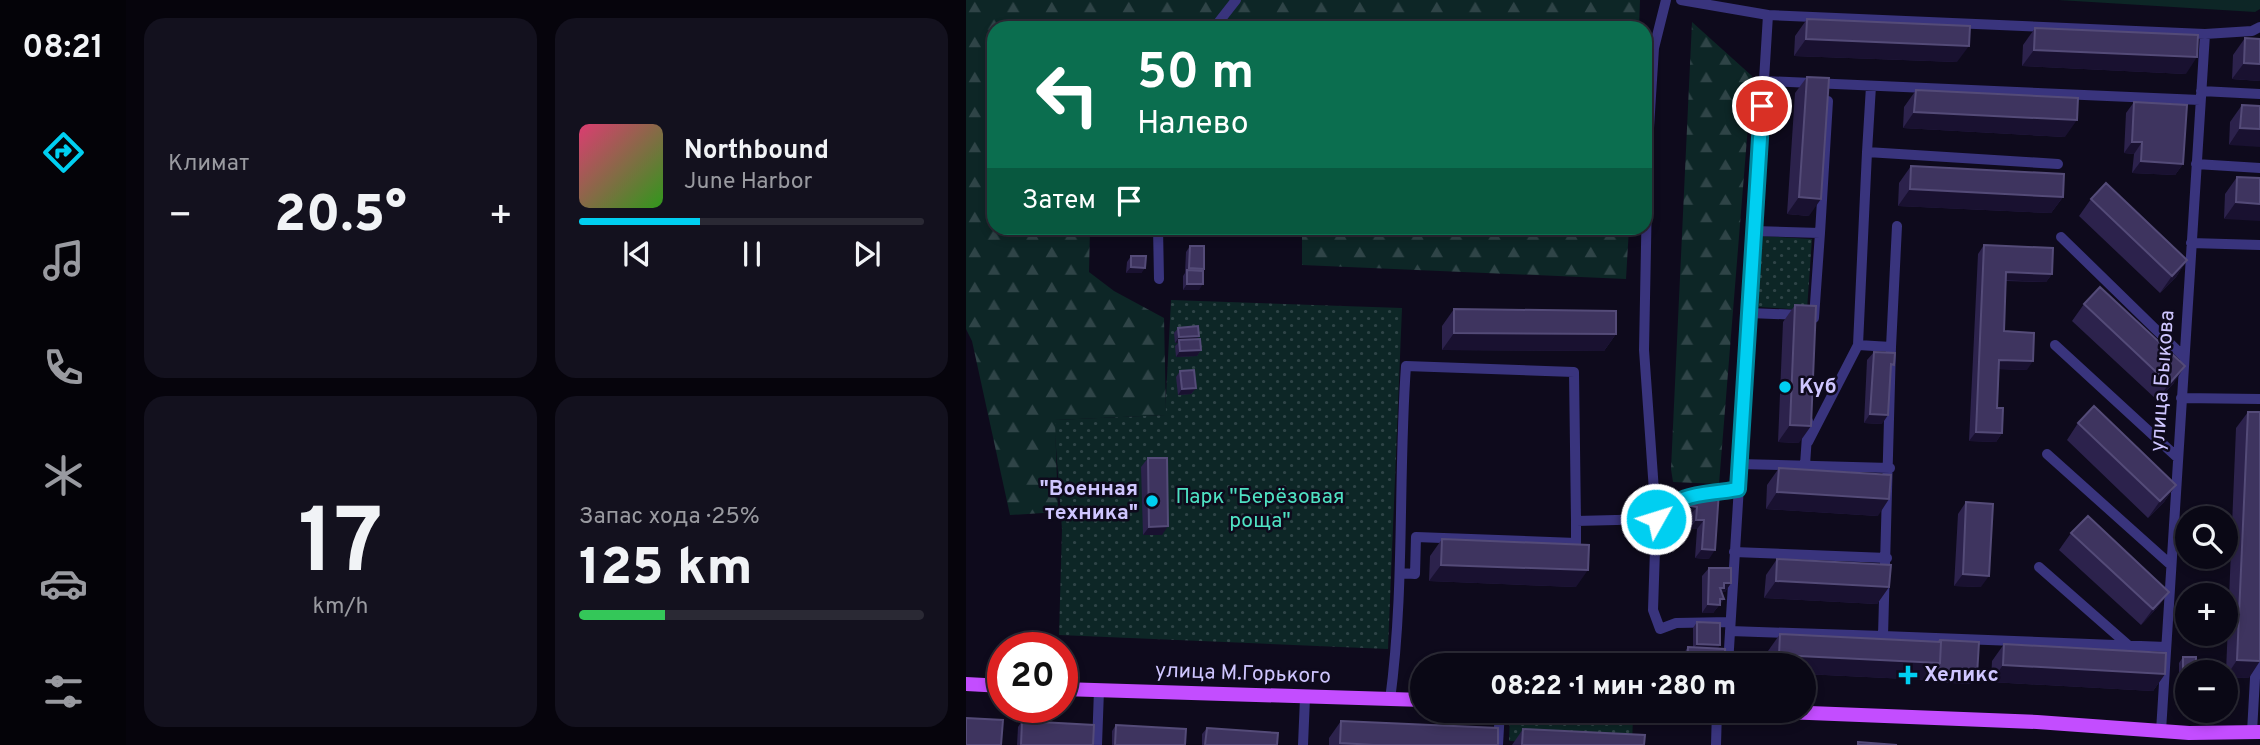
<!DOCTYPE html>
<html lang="ru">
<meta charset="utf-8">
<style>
:root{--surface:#0a0815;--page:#13111e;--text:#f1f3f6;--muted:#999aa0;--line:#2a2934;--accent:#00cff1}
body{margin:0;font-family:Overpass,sans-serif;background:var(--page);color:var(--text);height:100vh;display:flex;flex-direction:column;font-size:26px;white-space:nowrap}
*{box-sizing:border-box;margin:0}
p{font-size:23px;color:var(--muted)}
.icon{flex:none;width:38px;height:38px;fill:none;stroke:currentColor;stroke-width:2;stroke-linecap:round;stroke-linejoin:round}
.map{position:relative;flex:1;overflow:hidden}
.side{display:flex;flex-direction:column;gap:18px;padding:18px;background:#06040c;width:840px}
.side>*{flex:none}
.hud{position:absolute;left:21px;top:21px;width:665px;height:214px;border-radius:21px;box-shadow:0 4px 10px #0003,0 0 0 2px var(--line);background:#0b6e4f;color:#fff;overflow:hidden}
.buttons{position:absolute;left:1209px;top:506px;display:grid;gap:14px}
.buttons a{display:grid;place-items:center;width:63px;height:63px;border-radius:50%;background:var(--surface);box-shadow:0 4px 10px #0003,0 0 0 2px var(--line);font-size:35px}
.speed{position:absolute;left:21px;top:632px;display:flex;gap:14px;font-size:35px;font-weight:700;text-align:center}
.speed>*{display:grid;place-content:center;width:91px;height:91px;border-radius:50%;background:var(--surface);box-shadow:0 4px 10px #0003,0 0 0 2px var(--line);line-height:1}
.speed .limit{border:10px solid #d22;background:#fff;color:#111}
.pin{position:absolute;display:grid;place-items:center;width:60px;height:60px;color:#fff;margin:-30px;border:4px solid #fff;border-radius:50%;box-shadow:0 2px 7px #0007}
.me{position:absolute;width:77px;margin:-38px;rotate:51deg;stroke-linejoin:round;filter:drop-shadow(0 0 5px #0008)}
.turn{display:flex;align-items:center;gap:24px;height:147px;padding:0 35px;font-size:32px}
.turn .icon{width:91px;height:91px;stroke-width:2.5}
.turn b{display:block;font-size:49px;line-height:60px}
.then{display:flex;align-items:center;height:66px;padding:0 35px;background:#0003;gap:14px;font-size:26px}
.big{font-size:52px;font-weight:800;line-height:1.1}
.side .widget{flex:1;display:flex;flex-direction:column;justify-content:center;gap:10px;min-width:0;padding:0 24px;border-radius:21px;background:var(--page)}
.side .dial{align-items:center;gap:0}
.dial b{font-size:91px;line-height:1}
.song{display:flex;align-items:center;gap:21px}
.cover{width:84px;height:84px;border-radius:10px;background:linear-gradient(135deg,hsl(340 70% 55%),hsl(110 70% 35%))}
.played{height:7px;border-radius:4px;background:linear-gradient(90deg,var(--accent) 35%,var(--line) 35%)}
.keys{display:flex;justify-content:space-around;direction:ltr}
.heat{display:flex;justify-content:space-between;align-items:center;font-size:38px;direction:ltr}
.charge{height:10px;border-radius:5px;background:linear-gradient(90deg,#34c759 25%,var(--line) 0)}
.side .tiles{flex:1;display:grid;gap:18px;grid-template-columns:repeat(2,1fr)}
.trip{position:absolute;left:444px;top:653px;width:406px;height:70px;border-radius:35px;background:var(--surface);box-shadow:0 4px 10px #0003,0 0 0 2px var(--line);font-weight:800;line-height:70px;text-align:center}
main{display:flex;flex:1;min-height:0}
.tabs{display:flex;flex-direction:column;width:126px;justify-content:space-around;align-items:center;background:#040308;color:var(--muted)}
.tabs .icon{width:49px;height:49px}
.tabs .selected{color:var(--accent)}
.tabs b{font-size:32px;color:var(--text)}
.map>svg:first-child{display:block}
.grass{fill:url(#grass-dots)}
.forest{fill:url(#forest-firs)}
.garden{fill:#0d2626}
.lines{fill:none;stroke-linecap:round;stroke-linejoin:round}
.minor{stroke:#39347d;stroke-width:10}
.major{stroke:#c34dff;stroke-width:14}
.wall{fill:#2c224c}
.shaded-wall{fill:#191130}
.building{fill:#3e345f;stroke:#544b78;stroke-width:2}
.route-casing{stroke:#00879d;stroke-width:18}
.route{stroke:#00cff1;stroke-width:12}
.poi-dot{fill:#00cff1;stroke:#0e0a1c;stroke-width:2.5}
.labels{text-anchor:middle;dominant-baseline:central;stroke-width:5;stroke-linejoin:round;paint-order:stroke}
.street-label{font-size:21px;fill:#cfc6ff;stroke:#0e0a1c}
.poi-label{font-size:21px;font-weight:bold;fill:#cfc6ff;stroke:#0e0a1c;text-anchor:start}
.park-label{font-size:21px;fill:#4fe2c3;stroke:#0e0a1c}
</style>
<main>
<nav class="tabs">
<b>08:21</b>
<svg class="icon selected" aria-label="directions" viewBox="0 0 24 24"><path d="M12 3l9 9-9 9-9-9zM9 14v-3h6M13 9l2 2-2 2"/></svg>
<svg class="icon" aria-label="music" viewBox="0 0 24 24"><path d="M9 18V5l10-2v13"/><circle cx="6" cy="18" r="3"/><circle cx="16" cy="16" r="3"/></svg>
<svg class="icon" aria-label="phone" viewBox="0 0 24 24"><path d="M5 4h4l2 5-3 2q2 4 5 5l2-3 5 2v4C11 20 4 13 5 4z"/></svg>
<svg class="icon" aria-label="climate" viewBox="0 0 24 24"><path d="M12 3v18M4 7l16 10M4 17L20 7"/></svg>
<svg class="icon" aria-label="car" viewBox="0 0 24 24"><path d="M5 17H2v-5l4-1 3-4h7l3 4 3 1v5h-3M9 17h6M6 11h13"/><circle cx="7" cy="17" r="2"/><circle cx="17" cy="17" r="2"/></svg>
<svg class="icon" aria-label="filters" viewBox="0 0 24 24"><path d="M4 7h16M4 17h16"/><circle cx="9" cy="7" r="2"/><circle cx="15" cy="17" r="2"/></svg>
</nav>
<section class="side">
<div class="tiles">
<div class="widget"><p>Климат</p>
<div class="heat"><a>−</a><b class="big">20.5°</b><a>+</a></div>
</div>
<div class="widget">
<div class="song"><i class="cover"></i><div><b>Northbound</b><p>June Harbor</p></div></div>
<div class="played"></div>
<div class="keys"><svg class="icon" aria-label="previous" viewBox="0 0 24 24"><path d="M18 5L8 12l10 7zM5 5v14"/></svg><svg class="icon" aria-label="pause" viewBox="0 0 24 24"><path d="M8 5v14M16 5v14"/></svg><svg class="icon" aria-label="next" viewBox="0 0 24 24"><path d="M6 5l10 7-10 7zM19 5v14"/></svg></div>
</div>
<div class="widget dial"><b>17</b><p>km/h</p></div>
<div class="widget"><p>Запас хода · 25%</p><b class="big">125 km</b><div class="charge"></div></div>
</div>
</section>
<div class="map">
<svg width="1294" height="745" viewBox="0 0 1294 745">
<defs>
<pattern id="grass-dots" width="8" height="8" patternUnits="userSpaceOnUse" patternTransform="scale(1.75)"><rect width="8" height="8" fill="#0d2626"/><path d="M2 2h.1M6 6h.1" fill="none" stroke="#2f4447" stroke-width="1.8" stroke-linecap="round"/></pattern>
<pattern id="forest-firs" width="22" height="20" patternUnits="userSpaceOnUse" patternTransform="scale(1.75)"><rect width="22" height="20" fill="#0d2626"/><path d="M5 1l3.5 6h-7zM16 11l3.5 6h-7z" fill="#2f4447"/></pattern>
</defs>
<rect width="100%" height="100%" fill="#0e0a1c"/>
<path class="grass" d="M796,236L846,239L841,310L792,307Z
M205,300L436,308L422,649L93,635L96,529L88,420L199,415Z
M544,711L667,716L666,745L543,741Z"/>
<path class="forest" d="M0,0H674L673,28H28V228H124L123,272L148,291L198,318L200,415L89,420L92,512L44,515L6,341L0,329Z
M726,22L786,76L753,484L707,482L705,469Z
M336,228H663L660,279L336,265Z"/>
<path class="garden" d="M1092,0H1294V9L1289,12Z"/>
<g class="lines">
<path class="minor" d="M700,0L688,48L682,144L678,350L690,519L687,610L694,629L710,623L764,622
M715,0L802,15L762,665
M802,15L1239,34L1286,31L1294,27
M248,28L270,0
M798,81L1234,100
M905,86L901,152L1092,164
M1235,91L1294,94
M1230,164L1294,168
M192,228L193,279
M788,231L854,233L862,101
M1095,237L1218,357
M1225,243L1294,245
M783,313L835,315
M848,318L854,233
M1089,345L1212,458
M925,347L931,226
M1215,398L1294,399
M842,442L892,345
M1081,454L1205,565
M773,464L924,468
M839,465L842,421
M768,552L921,558
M1073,567L1162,645
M434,573L449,574L450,537L610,543V521
M764,631L917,636L925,347L892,345L901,152
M917,636L1200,647
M424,700C439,589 432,477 440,366L608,372L610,521L690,519C718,490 734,496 772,489
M1195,731L1239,34
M1286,732L1290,660H1294
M131,745L133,690
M337,745L339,698
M532,745L534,710
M750,745L751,710"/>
<path class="major" d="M0,684L37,686
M96,689L457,700
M770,710L1071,722L1223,733L1294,732"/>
</g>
<path class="wall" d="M841,19L991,62L828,56L829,36Z
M1069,28L1220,74L1056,66L1057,45Z
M1279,38L1294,39V81L1266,79L1267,55Z
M841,77L843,216L821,214L829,93Z
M950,90L1099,137L937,128L938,107Z
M1168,102L1217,164L1209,175L1166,173L1168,154L1158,153L1160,113Z
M1276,105L1294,106L1263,145L1264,122Z
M945,166L1097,197L1085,213L932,206L933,183Z
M1271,177L1294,178L1258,219L1259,194Z
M1125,199L1221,260L1210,277L1194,293L1113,216Z
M1018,245L1086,274L1080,282L1040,281L1038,331L1061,370L1033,369L1031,408L1036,433L1030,442L1003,441L1012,254Z
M224,246L238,269L236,271L233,290H217V276L219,273L220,252Z
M165,256L179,268L175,273H160L161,262Z
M1118,304L1208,383L1191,400L1106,321Z
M829,305L833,443L812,442L817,322Z
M488,309L650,334L638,351L476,350V326Z
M212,328L233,336L231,339L235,350L231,356L210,357L209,346L212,343H209L208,333Z
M908,352L924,370L916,424L898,423L901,360Z
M214,371L230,388L225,394L212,395L210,377Z
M1282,412L1283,678L1260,677V672L1270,428Z
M1112,423L1210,485L1198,502L1182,518L1101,440Z
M182,458L196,535H177L175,467Z
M813,468L912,516L800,509L801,485Z
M726,489L753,491L743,559L729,558L731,529H724V515H719L720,498Z
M1000,502L1015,587L988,586L992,514Z
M1105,533L1203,592L1191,608L1175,625L1093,550Z
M476,539L610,587L463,581L464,556Z
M811,559L923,587L911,604L798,598L800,575Z
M743,568L765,583L759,592H756L758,599L747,613H736V576Z
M731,622L754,645L751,649L759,660L755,665H716V656L722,647L727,648V628Z
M814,634L972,642L974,640L1005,684L966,682V674L962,680L838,674V665H802V651Z
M1038,644L1199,674L1187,691L1025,682L1026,661Z
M1217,657L1230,672L1213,680V663Z
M56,721L127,745H51L52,727Z
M375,721L532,745H363V738Z
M150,725L219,745H146V731Z
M241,728L311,745H236V734Z
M557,729L678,745H546Z"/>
<path class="shaded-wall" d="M840,39L1003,46L991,62L828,56Z
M1068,50L1231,57L1220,74L1056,66Z
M1278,63L1294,64V81L1266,79Z
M948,112L1111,120L1099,137L937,128Z
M1274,128L1294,129V147L1263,145Z
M1166,142H1176L1168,154L1158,153Z
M1175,161L1217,164L1209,175L1166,173Z
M944,189L1097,197L1085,213L932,206Z
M833,197L855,199L843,216L821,214Z
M1270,202L1294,204V221L1258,219Z
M167,228H180L176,234H163Z
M1221,260L1210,277L1194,293L1206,276Z
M165,267L179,268L175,273H160Z
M223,268L238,269L233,275L221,271Z
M1040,272L1086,274L1080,282L1034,280Z
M221,284H237L233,290H217Z
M488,333L650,334L638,351L476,350Z
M233,336L229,342L213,340L212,343H209L213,337Z
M235,350L231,356L210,357L214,351Z
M1033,360L1067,361L1061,370L1027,369Z
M1219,366L1208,383L1191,400L1203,384Z
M230,388L225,394L212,395L216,389Z
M904,414L922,415L916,424L898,423Z
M824,425L845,426L833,443L812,442Z
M1010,432L1036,433L1030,442L1003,441Z
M1210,485L1198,502L1182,518L1194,501Z
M811,492L923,499L912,516L800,509Z
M725,506L731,507L724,515H719Z
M730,520H738L731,529H724Z
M202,526L196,535H177L183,527Z
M736,549L749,550L743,559L729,558Z
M475,565L622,570L610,587L463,581Z
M997,574L1023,576L1015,587L988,586Z
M810,581L923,587L911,604L798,598Z
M758,583H765L759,592H755L748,597Z
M1203,592L1191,608L1175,625L1187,609Z
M754,599H758L747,613H736L742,604Z
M731,644L754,645L750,651L726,650Z
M813,655L974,663L962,680L838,674V665H806Z
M749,660H759L755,665H746Z
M1271,660L1294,661L1283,678L1260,677Z
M1037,665L1199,674L1187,691L1025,682Z
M972,673L1011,675L1005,684L966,682Z
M1217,674H1222V680H1213Z"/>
<path class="building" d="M841,19L1004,26L1003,46L840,39Z
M1069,28L1232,35L1231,57L1068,50Z
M1279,38L1294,39V64L1278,63Z
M841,77L863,78L855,199L833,197Z
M950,90L1112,98L1111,120L948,112Z
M1168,102L1221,105L1217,164L1175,161L1176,142H1166Z
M1276,105L1294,106V129L1274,128Z
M945,166L1098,174L1097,197L944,189Z
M1271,177L1294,178V204L1270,202Z
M1140,183L1221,260L1206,276L1125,199Z
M1018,245L1087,248L1086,274L1040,272L1038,331L1068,333L1067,361L1033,360L1031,408H1037L1036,433L1010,432Z
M224,246H238V269L223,268Z
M165,256H180L179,268L165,267Z
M221,270L237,271V284H221Z
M1134,287L1219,366L1203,384L1118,304Z
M829,305L850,306L845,426L824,425Z
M488,309L650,311V334L488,333Z
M232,326L233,336L213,337L212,328Z
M234,339L235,350L214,351L213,340Z
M908,352L929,353L928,365L925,364L922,415L904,414Z
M228,370L230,388L216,389L214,371Z
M1128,406L1210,485L1194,501L1112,423Z
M1282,412H1294V661L1271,660Z
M182,458H201L202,526L183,527Z
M813,468L925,475L923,499L811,492Z
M726,489L753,491L749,550L736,549L738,520H730L731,507L725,506Z
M1000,502L1027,504L1023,576L997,574Z
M1122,516L1203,592L1187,609L1105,533Z
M476,539L623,545L622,570L475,565Z
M811,559L925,565L923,587L810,581Z
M743,568H765V583H758V588H754L758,599H754V605L742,604Z
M731,622L754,623V645L731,644Z
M814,634L975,642L974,663L813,655Z
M974,640L1013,642L1011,675L972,673V665L974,663L975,642H973Z
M1038,644L1200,653L1199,674L1037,665Z
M722,647L759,649V660H749V665L721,664Z
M670,654H682V664H670Z
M1217,657H1230V672H1222V674H1217Z
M0,718L37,720L35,745H0Z
M56,721L128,725L127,745H55Z
M375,721L532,728V745H408L374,743Z
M150,725L220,729L219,745H149Z
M241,728L312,733L311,745H239Z
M557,729L679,735L678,745H556Z
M892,742L931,745H892Z"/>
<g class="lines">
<defs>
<path id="route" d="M690,519C718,490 734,496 772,489L796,106"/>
</defs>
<use href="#route" class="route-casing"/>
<use href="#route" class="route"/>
</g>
<g class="poi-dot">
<circle cx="819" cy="387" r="7"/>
<circle cx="186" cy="501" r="7"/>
<path d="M938.5 664.5h7v7h7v7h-7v7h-7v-7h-7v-7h7z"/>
</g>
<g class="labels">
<g class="street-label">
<text transform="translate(1197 381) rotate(-86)">улица Быкова</text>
<text transform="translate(277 674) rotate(2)">улица М.Горького</text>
</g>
<g class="poi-label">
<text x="833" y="387">Куб</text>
<text x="172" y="489" text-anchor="end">"Военная<tspan x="172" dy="24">техника"</tspan></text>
<text x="958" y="675">Хеликс</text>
</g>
<g class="park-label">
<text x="294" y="497">Парк "Берёзовая<tspan x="294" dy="24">роща"</tspan></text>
</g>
</g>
</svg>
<div class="buttons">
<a><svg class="icon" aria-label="search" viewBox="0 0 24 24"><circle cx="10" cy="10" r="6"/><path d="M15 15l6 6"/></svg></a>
<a>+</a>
<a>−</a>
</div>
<div class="speed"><div class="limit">20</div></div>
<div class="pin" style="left:796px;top:106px;background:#d93025"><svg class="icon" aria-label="arrive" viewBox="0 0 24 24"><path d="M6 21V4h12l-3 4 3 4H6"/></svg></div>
<svg class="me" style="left:690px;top:519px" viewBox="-20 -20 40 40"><circle r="17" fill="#00cff1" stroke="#fff" stroke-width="3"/><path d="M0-11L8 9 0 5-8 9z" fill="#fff"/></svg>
<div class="trip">08:22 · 1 мин · 280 m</div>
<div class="hud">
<div class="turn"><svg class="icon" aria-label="left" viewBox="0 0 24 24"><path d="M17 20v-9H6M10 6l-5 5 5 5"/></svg><div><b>50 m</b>Налево</div></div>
<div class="then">Затем<svg class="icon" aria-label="arrive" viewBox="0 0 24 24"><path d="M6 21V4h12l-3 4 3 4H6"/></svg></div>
</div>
</div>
</main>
